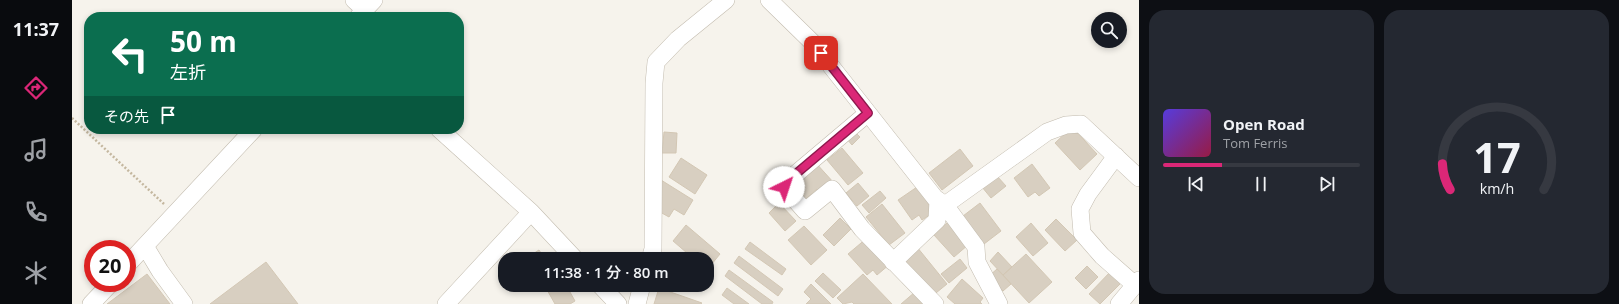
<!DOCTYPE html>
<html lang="ja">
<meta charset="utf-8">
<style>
:root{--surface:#171b24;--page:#242831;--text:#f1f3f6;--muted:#9ea1a6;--line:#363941;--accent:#db2777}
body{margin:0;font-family:"Open Sans","Noto Sans JP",sans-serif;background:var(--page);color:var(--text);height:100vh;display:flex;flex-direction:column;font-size:15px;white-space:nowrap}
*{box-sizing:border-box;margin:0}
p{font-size:13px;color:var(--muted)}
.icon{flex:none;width:22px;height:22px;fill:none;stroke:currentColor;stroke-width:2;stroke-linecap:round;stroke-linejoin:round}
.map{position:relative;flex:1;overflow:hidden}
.side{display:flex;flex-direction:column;gap:10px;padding:10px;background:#0d0f14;width:480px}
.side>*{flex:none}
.hud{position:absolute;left:12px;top:12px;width:380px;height:122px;border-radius:16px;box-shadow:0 2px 6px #0003;background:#0b6e4f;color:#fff;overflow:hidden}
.controls{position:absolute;left:1019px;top:12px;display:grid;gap:8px}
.controls a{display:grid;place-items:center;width:36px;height:36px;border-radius:50%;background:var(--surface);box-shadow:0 2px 6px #0003;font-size:20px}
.speed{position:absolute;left:12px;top:240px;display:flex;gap:8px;font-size:20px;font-weight:700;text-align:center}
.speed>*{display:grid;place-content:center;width:52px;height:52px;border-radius:50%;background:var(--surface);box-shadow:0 2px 6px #0003;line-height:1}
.speed .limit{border:6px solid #d22;background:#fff;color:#111}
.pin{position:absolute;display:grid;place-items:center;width:34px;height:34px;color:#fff;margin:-17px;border-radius:8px;box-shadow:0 2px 6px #0006}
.me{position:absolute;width:44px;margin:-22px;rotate:41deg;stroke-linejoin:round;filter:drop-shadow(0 0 3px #0008)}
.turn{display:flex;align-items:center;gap:14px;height:84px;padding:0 20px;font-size:18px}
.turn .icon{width:52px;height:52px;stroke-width:2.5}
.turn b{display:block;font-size:28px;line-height:34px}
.then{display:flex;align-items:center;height:38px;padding:0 20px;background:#0003;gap:8px;font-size:15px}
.side .tile{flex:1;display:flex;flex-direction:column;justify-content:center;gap:6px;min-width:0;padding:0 14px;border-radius:16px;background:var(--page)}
.side .dial{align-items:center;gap:0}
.dial svg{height:104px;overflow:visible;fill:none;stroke:var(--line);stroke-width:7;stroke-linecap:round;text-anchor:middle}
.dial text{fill:var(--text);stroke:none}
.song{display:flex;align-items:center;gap:12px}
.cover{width:48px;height:48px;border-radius:6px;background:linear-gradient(135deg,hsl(250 70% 55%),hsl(340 70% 35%))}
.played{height:4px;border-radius:2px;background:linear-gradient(90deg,var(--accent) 30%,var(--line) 30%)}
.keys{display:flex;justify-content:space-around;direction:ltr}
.side .tiles{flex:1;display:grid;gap:10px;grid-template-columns:repeat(2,1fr)}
.trip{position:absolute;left:426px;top:252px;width:216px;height:40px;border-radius:16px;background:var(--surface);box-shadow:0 2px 6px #0003;font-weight:600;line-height:40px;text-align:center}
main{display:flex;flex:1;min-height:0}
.menu{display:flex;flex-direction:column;width:72px;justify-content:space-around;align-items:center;background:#090b0e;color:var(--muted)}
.menu .icon{width:28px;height:28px}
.menu .selected{color:var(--accent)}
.menu b{font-size:18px;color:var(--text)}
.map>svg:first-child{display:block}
.building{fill:#d8cfc1;stroke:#d3c7b4}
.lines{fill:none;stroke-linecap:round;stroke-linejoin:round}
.minor-casing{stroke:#c2bbae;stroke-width:18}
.path{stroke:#c4b79f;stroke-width:2.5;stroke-dasharray:2 2;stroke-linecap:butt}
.minor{stroke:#fff;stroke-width:17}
.route-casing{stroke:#8e194d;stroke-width:10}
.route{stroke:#db2777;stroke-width:7}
</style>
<main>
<nav class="menu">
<b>11:37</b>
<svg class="icon selected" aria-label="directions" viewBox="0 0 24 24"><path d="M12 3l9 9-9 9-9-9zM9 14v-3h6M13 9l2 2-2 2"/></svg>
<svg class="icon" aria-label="music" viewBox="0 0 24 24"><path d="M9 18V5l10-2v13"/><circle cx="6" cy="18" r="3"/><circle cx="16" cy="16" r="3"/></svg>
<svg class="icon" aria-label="phone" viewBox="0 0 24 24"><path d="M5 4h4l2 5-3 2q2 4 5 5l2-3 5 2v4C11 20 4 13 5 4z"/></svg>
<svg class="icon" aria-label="climate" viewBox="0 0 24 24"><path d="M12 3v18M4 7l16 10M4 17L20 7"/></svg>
</nav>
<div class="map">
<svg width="1067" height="304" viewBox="0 0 1067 304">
<rect width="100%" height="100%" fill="#f6f3ec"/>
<path class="building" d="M1000,127L1025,154L1008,170L983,143Z
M781,130L788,137L780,145L774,138Z
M592,132L605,133L604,153H590Z
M770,148L791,173L776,185L755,160Z
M888,149L901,166L870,190L857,173Z
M609,158L635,175L623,194L597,177Z
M743,162L762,183L749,194L745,189L729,203L715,187Z
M960,164L978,188L967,196L963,192L956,197L942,178Z
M925,176L934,186L919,198L910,187Z
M589,180L621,200L612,215L602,209L597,217L588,212Z
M786,183L797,196L785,206L774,193Z
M845,187L862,212L850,220L847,215L840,220L826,200Z
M808,191L814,198L797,213L790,205Z
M707,203L724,221L713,231L697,213Z
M908,203L929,231L912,244L891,216Z
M810,204L833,233L817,245L794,217Z
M768,218L779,229L762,246L751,235Z
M984,219L1005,240L993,251L973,230Z
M876,222L896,245L882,257L862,235Z
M959,223L976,243L961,256L944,237Z
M614,225L648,254L635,270V259H622L601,241Z
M732,226L755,250L739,265L716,240Z
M795,238L818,264L805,275L801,270L795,275L776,254Z
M678,242L714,269L710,275L673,249Z
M845,247L875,284L859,297L829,260Z
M467,250L473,259H453Z
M585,252L603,257V259H583Z
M926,252L940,267L931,275L918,261Z
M954,254L980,282L957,303L931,275Z
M667,256L711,289L706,296L662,263Z
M888,259L895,268L877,283L869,274Z
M194,262L226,304H138Z
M1015,266L1026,277L1014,289L1003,278Z
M925,269L939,284L931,291L917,276Z
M657,270L701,302L700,304H690L653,276Z
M1040,270L1051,281L1028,304L1017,294Z
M751,273L769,290L761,298L743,281Z
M75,274L98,304H35Z
M791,274L820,304H782L780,302L771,304L765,298Z
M890,279L911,298L908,302L910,304H883L875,297Z
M739,284L759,304H734L739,299L732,292Z
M479,285H494L503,301L498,304H483L474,288Z
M587,288L630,303L629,304H582Z
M655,288L677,304H662L650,295Z
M843,292L854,304H829Z"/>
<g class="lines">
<defs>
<path id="minor" d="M282,0L293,10
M697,0L740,42L863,198L873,205L975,132L994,125L1009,124L1067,178
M286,17L302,0
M796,113L713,183L712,187L733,211L760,189L790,229L863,304
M367,129L459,212L503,259
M1044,156L1016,194L1008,209L1010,233L1030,256L1063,285
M873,205L904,247L905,262L927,304
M73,246L88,271L112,304
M578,259L581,249L582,83L584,62L606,39L654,0
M821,262L865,220L866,200
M55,265L182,129
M528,285L546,304
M19,304L39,283
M374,304L459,212
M565,304L570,285
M1047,304L1067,280"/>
</defs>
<use href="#minor" class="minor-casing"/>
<path class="path" d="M0,118L92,204"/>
<use href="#minor" class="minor"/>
</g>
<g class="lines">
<defs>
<path id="route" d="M712,187L713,183L796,113L749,53"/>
</defs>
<use href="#route" class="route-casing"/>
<use href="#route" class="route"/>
</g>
</svg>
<div class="controls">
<a><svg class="icon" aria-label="search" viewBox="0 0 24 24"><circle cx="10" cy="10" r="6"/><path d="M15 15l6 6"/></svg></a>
</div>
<div class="speed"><div class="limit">20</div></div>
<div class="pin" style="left:749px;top:53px;background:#d93025"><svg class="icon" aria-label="arrive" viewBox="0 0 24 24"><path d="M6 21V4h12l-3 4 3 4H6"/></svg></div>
<svg class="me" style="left:712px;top:187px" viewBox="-20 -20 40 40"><circle r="19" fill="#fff"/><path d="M0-13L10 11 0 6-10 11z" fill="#db2777"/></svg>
<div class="trip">11:38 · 1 分 · 80 m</div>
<div class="hud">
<div class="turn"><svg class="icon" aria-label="left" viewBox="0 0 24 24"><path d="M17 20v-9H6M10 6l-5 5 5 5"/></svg><div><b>50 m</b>左折</div></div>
<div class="then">その先<svg class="icon" aria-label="arrive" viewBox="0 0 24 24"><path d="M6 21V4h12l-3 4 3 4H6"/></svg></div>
</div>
</div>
<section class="side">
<div class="tiles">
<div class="tile">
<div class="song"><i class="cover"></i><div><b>Open Road</b><p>Tom Ferris</p></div></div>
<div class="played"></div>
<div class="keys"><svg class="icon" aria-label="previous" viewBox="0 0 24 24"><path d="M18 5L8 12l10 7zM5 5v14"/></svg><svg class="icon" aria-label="pause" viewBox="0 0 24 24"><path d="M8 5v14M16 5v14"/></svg><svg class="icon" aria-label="next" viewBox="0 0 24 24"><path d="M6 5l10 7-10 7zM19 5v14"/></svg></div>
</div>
<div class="tile dial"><svg viewBox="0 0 100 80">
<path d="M14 69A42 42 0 1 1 86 69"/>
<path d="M14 69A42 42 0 0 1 8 49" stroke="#db2777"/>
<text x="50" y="56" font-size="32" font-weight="700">17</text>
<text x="50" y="72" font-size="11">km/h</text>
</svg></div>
</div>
</section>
</main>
